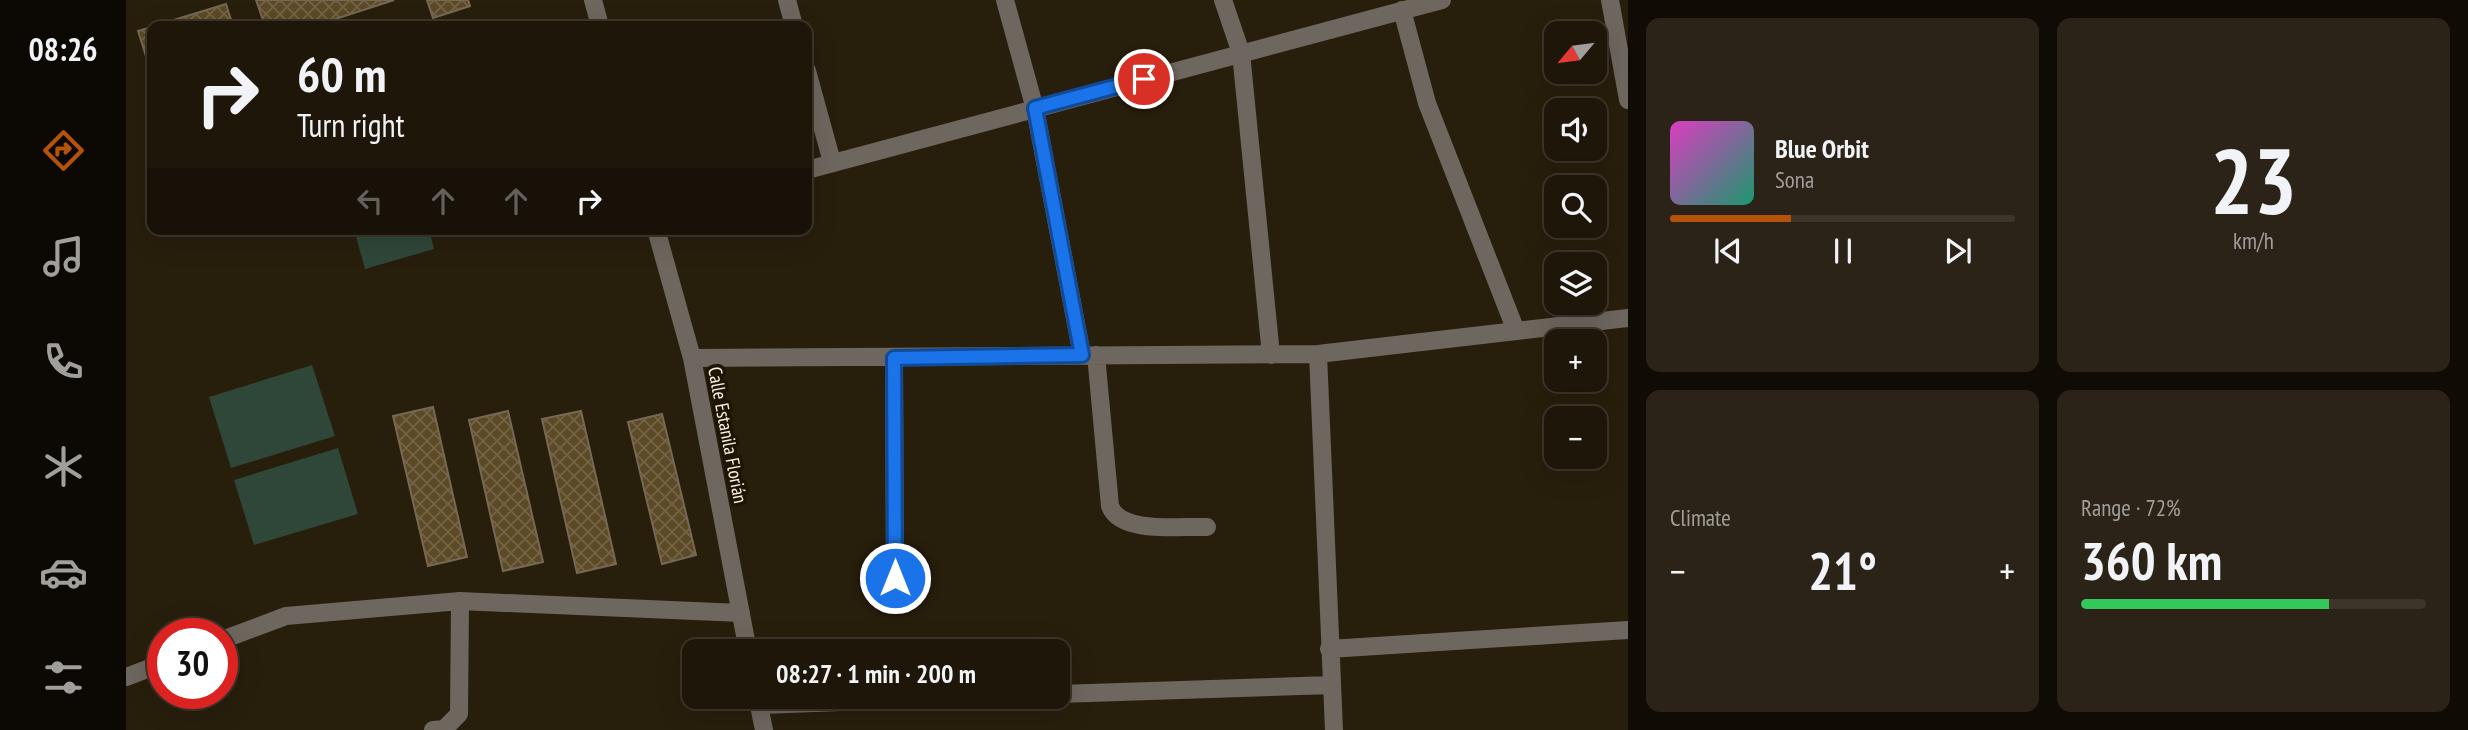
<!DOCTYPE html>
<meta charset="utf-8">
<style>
:root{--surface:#1e1609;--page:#2b2317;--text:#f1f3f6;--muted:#a19f9c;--line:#3c352a;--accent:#b45309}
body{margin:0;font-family:"PT Sans Narrow",sans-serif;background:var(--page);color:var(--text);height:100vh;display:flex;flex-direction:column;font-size:26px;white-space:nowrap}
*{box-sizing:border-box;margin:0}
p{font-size:23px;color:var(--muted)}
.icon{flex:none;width:38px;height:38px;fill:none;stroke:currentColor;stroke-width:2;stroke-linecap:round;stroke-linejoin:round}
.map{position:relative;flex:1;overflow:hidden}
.drawer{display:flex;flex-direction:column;gap:18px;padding:18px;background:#100c05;width:840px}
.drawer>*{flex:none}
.hud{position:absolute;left:21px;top:21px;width:665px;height:214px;border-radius:14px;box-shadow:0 7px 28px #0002,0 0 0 2px var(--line);background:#1e1609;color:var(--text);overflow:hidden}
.needle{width:46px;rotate:241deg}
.buttons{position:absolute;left:1418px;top:21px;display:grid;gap:14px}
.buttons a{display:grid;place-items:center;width:63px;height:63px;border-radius:14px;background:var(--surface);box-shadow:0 7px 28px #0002,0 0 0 2px var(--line);font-size:35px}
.speed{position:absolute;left:21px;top:618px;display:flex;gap:14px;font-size:35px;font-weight:700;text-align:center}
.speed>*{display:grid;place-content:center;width:91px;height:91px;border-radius:50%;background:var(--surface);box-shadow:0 7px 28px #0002,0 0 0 2px var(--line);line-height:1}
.speed .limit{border:10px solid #d22;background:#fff;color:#111}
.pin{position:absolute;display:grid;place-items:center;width:60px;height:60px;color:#fff;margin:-30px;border:4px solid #fff;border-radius:50%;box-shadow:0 2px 7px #0007}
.me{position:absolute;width:77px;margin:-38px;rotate:0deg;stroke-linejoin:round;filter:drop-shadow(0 0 5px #0008)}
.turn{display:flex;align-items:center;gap:24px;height:147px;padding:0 35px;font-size:32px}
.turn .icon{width:91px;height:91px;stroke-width:2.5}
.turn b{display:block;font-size:49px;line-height:60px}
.lanes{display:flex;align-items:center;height:66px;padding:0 35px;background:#0003;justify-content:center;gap:35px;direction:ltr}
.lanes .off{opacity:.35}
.big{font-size:52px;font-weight:800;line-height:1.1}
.drawer .tile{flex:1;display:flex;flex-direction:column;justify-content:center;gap:10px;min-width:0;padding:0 24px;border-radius:14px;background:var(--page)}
.drawer .dial{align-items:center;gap:0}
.dial b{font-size:91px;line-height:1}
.song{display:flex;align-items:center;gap:21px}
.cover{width:84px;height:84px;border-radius:10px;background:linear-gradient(135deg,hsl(310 70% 55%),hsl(160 70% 35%))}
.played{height:7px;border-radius:4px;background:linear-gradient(90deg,var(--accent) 35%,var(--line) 35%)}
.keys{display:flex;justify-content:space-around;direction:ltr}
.heat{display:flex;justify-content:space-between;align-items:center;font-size:38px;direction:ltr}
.charge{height:10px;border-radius:5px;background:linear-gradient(90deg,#34c759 72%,var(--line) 0)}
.drawer .tiles{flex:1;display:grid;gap:18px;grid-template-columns:repeat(2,1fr)}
.trip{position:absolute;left:556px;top:639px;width:388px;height:70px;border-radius:14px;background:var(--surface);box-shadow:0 7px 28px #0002,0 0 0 2px var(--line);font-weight:800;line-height:70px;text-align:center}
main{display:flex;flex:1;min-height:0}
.tabs{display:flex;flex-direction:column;width:126px;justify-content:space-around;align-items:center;background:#0c0904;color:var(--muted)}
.tabs .icon{width:49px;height:49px}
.tabs .selected{color:var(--accent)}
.tabs b{font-size:32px;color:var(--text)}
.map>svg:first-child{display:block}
.grass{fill:#2f4739}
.building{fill:url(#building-cross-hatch);stroke:#756955;stroke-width:2}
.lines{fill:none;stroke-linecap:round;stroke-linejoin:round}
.minor{stroke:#6e675f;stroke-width:18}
.route-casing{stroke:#114b97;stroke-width:18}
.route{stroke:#1a73e8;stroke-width:12}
.labels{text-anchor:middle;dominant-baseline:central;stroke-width:7;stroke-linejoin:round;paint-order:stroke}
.street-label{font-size:19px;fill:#f9f2e7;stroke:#1e1504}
</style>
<main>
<nav class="tabs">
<b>08:26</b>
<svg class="icon selected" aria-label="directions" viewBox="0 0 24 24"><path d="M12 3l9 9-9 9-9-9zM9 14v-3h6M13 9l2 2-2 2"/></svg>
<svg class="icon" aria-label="music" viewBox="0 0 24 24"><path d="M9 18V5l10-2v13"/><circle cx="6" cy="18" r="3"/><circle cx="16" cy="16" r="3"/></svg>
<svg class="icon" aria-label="phone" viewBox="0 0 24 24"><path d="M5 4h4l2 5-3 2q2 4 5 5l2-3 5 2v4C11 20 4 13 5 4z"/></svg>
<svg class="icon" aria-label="climate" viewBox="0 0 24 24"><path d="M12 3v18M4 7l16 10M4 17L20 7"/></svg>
<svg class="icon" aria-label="car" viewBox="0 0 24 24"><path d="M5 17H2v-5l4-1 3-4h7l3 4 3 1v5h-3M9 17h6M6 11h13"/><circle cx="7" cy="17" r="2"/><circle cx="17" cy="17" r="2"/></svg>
<svg class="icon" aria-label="filters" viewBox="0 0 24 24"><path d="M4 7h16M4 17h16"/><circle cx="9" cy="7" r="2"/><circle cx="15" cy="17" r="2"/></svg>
</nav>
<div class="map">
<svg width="1502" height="730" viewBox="0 0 1502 730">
<defs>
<pattern id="building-cross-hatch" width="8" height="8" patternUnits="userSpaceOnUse" patternTransform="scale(1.75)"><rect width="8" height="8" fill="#5c4925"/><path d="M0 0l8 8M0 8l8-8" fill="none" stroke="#746445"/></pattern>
</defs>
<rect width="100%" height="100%" fill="#281e0c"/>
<path class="grass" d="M228,229H303L308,249L239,269Z
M186,365L209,436L105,468L83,397Z
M212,448L232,514L128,545L108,480Z"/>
<path class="building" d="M130,0H268L188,26H139Z
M301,0H342L344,6L307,18Z
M100,4L107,26H28Z
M26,27V75L12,31Z
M307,407L341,557L302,566L267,416Z
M382,411L417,562L377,571L343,420Z
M455,411L490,564L451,573L416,419Z
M536,414L570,555L536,564L502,422Z"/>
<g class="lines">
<path class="minor" d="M467,0L474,26
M661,0L668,26
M879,0L909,109L956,355
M1097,0L1115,53L1145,355
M1484,0L1502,100
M1276,10L1301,103L1390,331
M681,71L706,162
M681,170L1316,0
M530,229L566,358L622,651
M1192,354L1208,730
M970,355L984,506C994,534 1054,526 1081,527
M566,358L1192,354L1502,318
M768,358L769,578
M96,640L160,616L334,601L615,613
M1203,649L1502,630
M0,677L37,663
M933,694L1205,685
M631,696L638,730
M633,705L873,696
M307,730L318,729L333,714L334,601"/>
</g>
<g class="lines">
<defs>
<path id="route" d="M769,578L768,358L956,355L909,108L1018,79"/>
</defs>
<use href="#route" class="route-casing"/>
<use href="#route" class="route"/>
</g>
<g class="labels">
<g class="street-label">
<text transform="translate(602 435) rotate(79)">Calle Estanila Florián</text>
</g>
</g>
</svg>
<div class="buttons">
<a><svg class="needle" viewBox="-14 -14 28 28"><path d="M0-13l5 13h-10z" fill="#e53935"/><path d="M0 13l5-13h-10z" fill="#a19f9c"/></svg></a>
<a><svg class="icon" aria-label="sound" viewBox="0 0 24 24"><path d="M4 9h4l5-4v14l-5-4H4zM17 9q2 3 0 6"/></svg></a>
<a><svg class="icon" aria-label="search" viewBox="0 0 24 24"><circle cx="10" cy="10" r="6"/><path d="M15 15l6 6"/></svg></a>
<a><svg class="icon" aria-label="layers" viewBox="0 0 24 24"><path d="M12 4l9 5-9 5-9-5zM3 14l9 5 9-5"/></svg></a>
<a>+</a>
<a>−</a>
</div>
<div class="speed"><div class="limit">30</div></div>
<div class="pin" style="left:1018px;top:79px;background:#d93025"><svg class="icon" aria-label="arrive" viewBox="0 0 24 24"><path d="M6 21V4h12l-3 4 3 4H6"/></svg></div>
<svg class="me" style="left:769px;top:578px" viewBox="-20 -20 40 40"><circle r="17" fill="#1a73e8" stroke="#fff" stroke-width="3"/><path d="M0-11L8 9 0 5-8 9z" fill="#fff"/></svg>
<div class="trip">08:27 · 1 min · 200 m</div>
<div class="hud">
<div class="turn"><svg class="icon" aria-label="right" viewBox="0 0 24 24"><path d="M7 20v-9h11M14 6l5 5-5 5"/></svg><div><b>60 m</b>Turn right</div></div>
<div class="lanes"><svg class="icon off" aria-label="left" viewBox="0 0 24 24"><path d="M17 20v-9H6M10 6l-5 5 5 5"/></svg><svg class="icon off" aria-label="ahead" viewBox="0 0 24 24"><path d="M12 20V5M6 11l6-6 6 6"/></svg><svg class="icon off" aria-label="ahead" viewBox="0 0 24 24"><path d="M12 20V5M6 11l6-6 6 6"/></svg><svg class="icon" aria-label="right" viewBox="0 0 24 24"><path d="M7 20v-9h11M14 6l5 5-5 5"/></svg></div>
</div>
</div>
<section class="drawer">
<div class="tiles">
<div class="tile">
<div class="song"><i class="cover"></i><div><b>Blue Orbit</b><p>Sona</p></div></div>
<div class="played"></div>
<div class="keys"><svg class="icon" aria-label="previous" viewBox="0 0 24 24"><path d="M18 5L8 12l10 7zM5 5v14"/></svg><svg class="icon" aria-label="pause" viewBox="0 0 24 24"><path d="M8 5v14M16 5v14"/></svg><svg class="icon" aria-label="next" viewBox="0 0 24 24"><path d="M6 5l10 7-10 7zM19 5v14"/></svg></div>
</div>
<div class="tile dial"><b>23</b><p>km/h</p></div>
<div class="tile"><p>Climate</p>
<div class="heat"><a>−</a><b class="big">21°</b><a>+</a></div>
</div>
<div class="tile"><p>Range · 72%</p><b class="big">360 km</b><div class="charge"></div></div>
</div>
</section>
</main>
